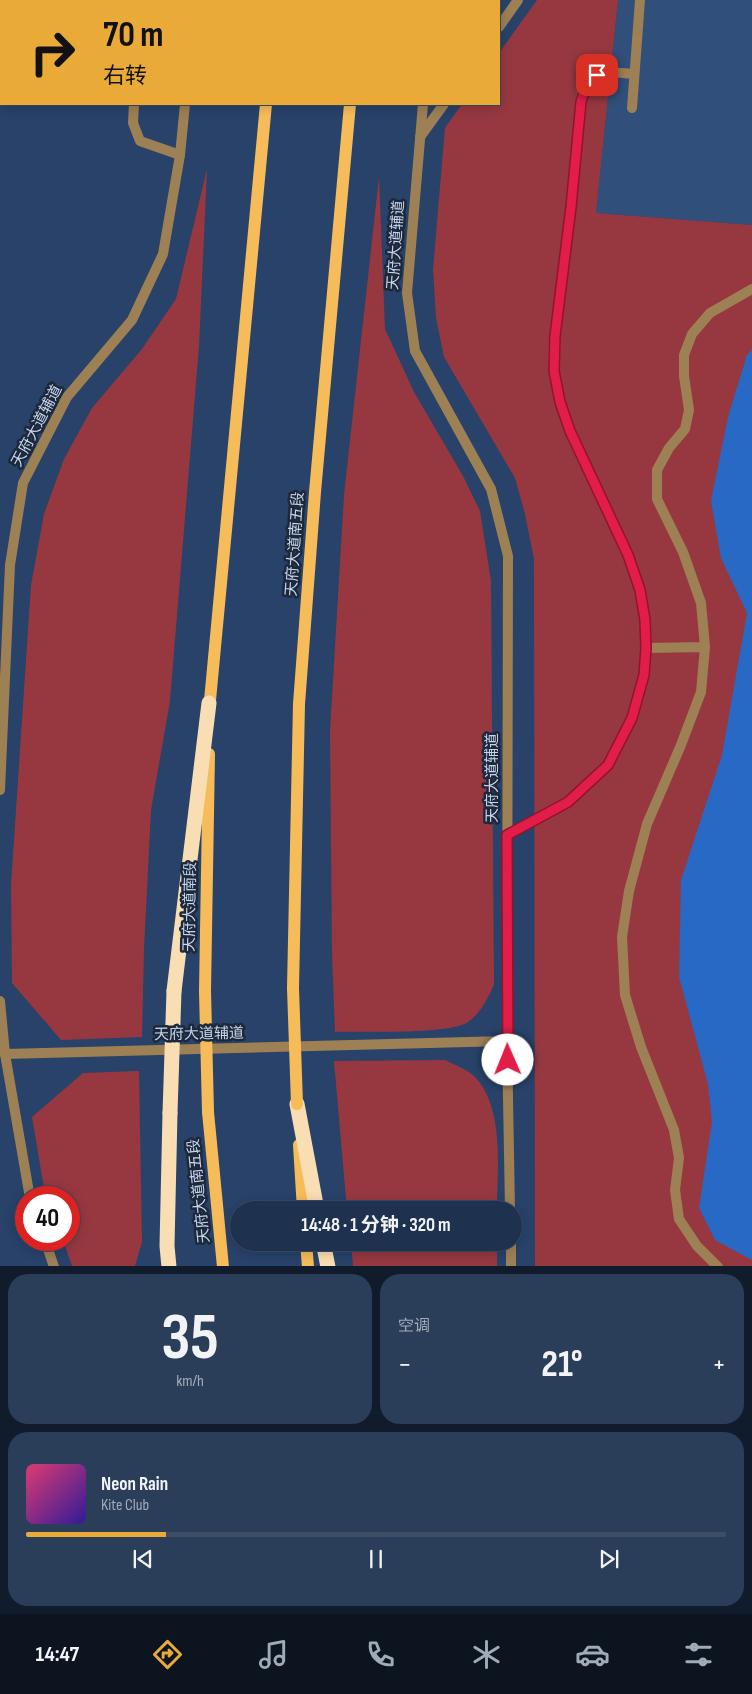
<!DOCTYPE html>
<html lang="zh">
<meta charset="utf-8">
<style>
:root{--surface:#1e324f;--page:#2b3e59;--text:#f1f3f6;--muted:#a1aab7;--line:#3c4d66;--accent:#eaaa38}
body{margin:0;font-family:"Sofia Sans Condensed","Noto Sans SC",sans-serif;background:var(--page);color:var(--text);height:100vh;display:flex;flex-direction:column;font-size:19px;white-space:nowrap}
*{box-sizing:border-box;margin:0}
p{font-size:16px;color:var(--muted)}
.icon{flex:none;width:28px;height:28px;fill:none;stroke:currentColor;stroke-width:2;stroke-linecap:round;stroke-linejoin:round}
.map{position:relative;height:1266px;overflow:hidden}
.panel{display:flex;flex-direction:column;gap:8px;padding:8px;background:#101c2b;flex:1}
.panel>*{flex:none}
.banner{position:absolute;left:0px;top:0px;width:500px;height:105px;box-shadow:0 2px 12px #0003,0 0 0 1px var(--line);background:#eaaa38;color:#111;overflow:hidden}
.speed{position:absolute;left:15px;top:1186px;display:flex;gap:10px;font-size:25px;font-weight:700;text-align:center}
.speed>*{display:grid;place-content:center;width:65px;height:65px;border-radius:50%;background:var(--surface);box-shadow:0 2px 12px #0003,0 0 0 1px var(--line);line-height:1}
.speed .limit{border:8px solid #d22;background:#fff;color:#111}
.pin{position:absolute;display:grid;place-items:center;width:42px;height:42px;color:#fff;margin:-21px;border-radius:10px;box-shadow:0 2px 8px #0006}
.me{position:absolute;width:55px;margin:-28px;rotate:359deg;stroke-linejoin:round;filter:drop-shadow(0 0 4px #0008)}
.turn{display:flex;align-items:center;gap:18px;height:105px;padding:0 20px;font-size:22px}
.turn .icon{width:65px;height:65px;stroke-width:2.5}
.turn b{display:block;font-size:35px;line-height:42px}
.big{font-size:38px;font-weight:700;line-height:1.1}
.panel .tile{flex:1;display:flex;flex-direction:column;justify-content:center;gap:8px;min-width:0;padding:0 18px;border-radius:20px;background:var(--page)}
.panel .dial{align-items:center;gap:0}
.dial b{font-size:65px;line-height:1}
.song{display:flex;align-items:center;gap:15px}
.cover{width:60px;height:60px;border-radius:8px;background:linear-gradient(135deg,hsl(340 70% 55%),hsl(250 70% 35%))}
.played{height:5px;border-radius:2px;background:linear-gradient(90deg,var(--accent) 20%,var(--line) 20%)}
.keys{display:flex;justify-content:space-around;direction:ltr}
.heat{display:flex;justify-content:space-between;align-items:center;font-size:28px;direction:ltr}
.panel .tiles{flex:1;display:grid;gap:8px;grid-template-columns:1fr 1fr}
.tile:last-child{grid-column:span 2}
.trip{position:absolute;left:230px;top:1201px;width:292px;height:50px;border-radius:25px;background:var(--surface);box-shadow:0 2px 12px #0003,0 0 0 1px var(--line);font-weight:700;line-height:50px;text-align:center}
.dock{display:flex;height:80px;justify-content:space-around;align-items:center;background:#0c1420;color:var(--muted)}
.dock .icon{width:35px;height:35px}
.dock .active{color:var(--accent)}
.dock b{font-size:22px;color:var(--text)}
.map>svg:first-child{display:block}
.built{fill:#304f7a}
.green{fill:#973841}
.water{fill:#2769c4}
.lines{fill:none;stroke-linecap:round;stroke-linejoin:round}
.service{stroke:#9d8054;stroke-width:10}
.minor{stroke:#9d8054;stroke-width:10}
.tertiary{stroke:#9d8054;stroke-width:10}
.primary{stroke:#f7bc5a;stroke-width:12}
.motorway{stroke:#f9ddb3;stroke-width:15}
.primary-bridge{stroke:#f7bc5a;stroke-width:12}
.motorway-bridge{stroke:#f9ddb3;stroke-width:15}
.route-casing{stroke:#92132f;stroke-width:12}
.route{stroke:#e11d48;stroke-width:9}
.labels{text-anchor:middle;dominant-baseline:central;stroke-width:5;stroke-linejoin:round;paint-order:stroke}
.street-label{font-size:15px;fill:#c6d6ee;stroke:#1d293b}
</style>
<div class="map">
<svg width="752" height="1267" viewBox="0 0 752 1267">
<rect width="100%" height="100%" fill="#284269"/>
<path class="built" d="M618,0H752V225L596,213Z"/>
<path class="green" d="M537,0H618L596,213L752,225V1266H535L534,559L525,514L515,478L444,357L436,318L433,270L445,128L462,104H499V53Z
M207,169L199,346L170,701L151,810L144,949L142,1037L61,1040L12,983L11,885L31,585L44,514L64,459L92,408L142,349L176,299Z
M379,177L385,329L414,392L463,476L480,511L491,581L494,985C487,999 482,1012 468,1022C450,1035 361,1031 335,1032L332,954L330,731L344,495Z
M445,1060C455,1065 468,1070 475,1077C505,1109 497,1169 497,1210H347L334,1061Z
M139,1071L142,1242L135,1266H72L63,1240H69V1198L47,1197L44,1188L32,1117L83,1073Z
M351,1243H497V1266H353Z"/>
<path class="water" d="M752,350V1260L715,1240L699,1208L712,1122L708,1084L679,977L681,880L722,755L747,613L721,558L711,501L728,417L747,355Z"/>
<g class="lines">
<path class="service" d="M632,108L640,0
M646,648L705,647
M507,835L568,802L608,765L632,718L644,675L646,648L645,620L640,590L628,555L570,431L560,402L554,371L555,336L571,207L582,92C594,68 611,72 634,74
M718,1267L697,1246L679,1219L675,1190L679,1158L674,1130L641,1047L625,995L622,937L629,891L647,824L681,745L701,692L705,647L701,603L683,552L657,499V470L669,448L685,429L689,410L684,376V355L692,334L710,313L752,289"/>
<path class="minor" d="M133,0L134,1
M499,27L518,0
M134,104L133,123L140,141L180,155
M420,137L444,104
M5,1054L30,1198
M45,1240L54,1267"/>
<path class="tertiary" d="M196,1V0
M432,1V0
M0,790L10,565L23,483L67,397L132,320L163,254L180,155L185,104
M0,1001L5,1054L507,1041L508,556L491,489L415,351L407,293L423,104
M507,1041L510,1210
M511,1242V1267"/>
<path class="primary" d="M276,1V0
M359,1V0
M209,711L266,104
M293,988L299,704L315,492L350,104
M205,991L209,754
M208,1112L223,1267
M299,1145L303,1210
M306,1242L308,1267"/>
<path class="motorway" d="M174,991L209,703
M297,1104L317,1210
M323,1242L328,1267
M169,1267L167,1246L170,1113"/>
<path class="primary-bridge" d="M293,988L297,1104
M205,991L208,1112"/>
<path class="motorway-bridge" d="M170,1113L174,991"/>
</g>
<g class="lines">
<defs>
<path id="route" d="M508,1060L507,835L568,802L608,765L632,718L644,675L646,648L645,620L640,590L628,555L570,431L560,402L554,371L555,336L571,207L581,102L586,85L597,75"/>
</defs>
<use href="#route" class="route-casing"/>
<use href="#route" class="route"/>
</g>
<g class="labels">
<g class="street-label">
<text transform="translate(396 245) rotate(-86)">天府大道辅道</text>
<text transform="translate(37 426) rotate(-62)">天府大道辅道</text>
<text transform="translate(295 544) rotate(-86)">天府大道南五段</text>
<text transform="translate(492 778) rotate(-90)">天府大道辅道</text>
<text transform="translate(190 907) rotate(-89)">天府大道南段</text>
<text transform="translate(199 1034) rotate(-1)">天府大道辅道</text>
<text transform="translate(199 1191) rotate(-96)">天府大道南五段</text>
</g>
</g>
</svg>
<div class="speed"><div class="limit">40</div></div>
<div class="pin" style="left:597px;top:75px;background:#d93025"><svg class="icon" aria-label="arrive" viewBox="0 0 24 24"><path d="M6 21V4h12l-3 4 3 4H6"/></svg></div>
<svg class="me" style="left:508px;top:1060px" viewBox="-20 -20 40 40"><circle r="19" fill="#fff"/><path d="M0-13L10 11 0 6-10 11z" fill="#e11d48"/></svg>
<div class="trip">14:48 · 1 分钟 · 320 m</div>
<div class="banner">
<div class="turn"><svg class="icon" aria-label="right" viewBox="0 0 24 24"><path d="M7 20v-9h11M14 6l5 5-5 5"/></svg><div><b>70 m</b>右转</div></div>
</div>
</div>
<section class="panel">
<div class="tiles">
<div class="tile dial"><b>35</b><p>km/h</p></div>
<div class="tile"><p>空调</p>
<div class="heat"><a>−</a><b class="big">21°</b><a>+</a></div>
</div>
<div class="tile">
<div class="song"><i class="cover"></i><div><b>Neon Rain</b><p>Kite Club</p></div></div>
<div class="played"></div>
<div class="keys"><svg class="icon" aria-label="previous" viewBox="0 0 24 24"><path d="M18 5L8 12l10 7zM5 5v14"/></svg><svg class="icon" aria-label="pause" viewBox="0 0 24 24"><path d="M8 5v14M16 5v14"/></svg><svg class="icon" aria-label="next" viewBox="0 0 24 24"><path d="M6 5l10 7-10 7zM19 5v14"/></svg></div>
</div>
</div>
</section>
<nav class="dock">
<b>14:47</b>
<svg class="icon active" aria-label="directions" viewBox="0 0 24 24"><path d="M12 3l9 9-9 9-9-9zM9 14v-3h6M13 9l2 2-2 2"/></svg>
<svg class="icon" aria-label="music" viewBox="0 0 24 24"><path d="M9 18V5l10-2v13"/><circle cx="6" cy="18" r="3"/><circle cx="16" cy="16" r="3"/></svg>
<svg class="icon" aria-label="phone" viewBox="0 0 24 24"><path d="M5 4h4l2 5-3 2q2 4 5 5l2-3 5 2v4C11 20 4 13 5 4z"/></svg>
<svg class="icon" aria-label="climate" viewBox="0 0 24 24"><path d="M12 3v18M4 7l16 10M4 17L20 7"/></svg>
<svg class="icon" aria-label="car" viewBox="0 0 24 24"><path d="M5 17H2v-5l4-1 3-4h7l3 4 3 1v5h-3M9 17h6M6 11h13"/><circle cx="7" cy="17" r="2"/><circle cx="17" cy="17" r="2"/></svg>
<svg class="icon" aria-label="filters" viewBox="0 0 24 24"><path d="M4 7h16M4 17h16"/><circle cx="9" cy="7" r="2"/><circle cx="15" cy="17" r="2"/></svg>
</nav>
